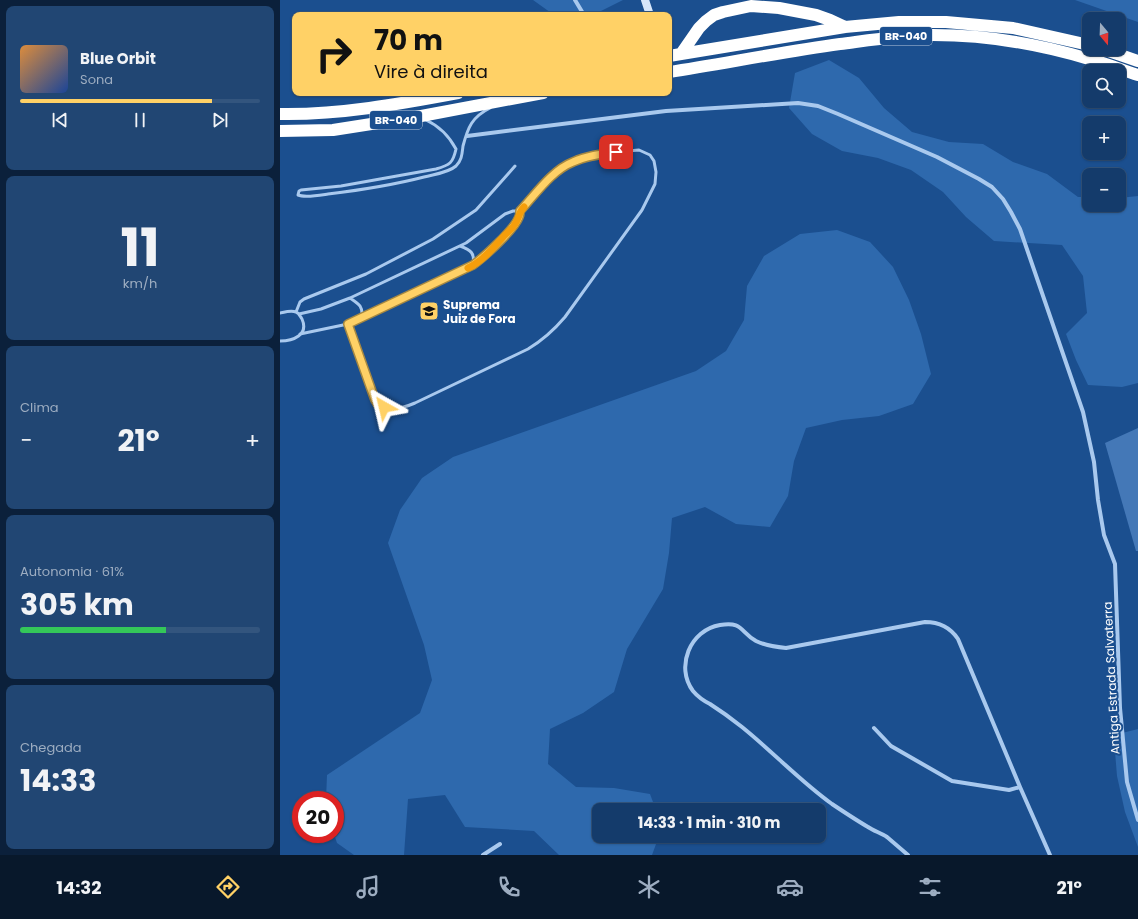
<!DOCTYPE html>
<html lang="pt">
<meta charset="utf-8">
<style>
:root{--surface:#143b6b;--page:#214673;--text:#f1f3f6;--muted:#9dadc1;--line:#33557e;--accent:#ffd166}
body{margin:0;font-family:Poppins,sans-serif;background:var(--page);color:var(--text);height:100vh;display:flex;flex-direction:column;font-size:15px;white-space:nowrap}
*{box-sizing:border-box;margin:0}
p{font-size:13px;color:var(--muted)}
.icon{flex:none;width:22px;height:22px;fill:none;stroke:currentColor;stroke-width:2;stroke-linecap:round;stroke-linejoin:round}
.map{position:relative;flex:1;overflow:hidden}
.drawer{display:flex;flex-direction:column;gap:6px;padding:6px;background:#0b203b;width:280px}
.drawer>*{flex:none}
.banner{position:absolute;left:12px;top:12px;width:380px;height:84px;border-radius:8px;box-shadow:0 1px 3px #0004,0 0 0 1px var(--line);background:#ffd166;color:#111;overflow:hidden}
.needle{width:26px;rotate:161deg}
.buttons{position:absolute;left:802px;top:12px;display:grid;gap:8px}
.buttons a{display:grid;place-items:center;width:44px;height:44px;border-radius:8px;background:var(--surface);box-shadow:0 1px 3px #0004,0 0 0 1px var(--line);font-size:20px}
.speed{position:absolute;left:12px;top:791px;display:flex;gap:8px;font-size:20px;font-weight:700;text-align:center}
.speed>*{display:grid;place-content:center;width:52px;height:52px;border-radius:50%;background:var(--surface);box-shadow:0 1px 3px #0004,0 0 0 1px var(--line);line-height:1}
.speed .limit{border:6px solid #d22;background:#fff;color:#111}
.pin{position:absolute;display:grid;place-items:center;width:34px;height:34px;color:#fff;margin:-17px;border-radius:8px;box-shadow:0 2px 6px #0006}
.me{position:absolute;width:44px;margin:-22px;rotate:323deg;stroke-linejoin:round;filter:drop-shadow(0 0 3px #0008)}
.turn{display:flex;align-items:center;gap:14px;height:84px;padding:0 16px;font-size:18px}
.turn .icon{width:52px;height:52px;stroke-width:2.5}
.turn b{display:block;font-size:28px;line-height:34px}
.big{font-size:30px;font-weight:700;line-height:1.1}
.drawer .widget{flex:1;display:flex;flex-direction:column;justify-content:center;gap:6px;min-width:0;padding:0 14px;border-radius:8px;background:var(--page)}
.drawer .dial{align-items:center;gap:0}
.dial b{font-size:52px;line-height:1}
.song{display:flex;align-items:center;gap:12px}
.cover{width:48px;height:48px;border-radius:6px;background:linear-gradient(135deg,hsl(30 70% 55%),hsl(220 70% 35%))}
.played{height:4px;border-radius:2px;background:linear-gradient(90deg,var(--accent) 80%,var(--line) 80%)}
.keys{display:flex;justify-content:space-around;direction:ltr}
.heat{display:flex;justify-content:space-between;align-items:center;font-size:22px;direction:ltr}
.charge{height:6px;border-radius:3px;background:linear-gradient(90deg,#34c759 61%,var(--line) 0)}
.trip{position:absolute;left:312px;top:803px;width:234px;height:40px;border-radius:8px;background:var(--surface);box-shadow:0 1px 3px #0004,0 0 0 1px var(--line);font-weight:700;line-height:40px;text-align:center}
.dock{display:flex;height:64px;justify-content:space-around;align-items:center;background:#08182b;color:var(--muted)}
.dock .icon{width:28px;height:28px}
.dock .on{color:var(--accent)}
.dock b{font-size:18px;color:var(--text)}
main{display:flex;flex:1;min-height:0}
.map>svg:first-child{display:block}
.green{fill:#2e69ad}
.building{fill:#4478b7}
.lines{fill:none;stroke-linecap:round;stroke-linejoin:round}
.lane{stroke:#a9c9ee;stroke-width:3}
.street{stroke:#a9c9ee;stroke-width:4}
.secondary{stroke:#d6e6fa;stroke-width:8}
.highway{stroke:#fff;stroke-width:12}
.route-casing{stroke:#a68842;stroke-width:10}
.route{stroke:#ffd166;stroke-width:7}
.slow{stroke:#f59e0b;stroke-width:7}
.labels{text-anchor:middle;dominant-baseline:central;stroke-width:4;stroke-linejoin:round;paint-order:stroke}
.shield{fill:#1b4f8f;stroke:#bbcadd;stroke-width:1}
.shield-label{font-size:11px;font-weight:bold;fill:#fff}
.poi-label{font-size:12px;font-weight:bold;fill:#fff;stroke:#1b4f8f;text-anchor:start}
.street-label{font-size:12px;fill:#fff;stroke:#1b4f8f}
</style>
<main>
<section class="drawer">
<div class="widget">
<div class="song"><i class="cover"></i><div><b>Blue Orbit</b><p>Sona</p></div></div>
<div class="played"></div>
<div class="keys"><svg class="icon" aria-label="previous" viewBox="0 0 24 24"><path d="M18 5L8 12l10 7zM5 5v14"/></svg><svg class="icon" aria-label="pause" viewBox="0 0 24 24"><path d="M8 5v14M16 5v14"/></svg><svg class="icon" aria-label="next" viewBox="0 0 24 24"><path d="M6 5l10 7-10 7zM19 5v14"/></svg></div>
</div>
<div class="widget dial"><b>11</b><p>km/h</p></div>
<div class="widget"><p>Clima</p>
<div class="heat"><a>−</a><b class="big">21°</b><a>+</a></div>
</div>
<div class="widget"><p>Autonomia · 61%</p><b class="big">305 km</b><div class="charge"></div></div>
<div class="widget"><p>Chegada</p><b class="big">14:33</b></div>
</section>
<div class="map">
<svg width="858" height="855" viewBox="0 0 858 855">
<rect width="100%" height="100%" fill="#1b4f8f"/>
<path class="green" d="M253,0H343L313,15H274Z
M795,0H858V22Z
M549,60L579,78L604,108L632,132L669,142L703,144L733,162L767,174L798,197H809V205H839V198L858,196V383L842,387L808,385L796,360L786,334L807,313L803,276L782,245L714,241L686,217L663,192L631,170L598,158L562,151L532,134L509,108L515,73Z
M557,230L590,242L613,267L629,300L641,334L651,374L633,404L599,416L562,420L526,428L514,461L508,496L490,527L456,524L425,507L392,518L389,553L383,589L347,649L334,692L303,713L270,729L268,764L296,787L334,788L370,794L376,810H319V836H379L372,855H279L254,831L185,827L165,795L128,799L124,855H74L57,843L54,834H55V800H46L47,775L140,713L152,680L144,645L108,543L120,510L142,478L173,457L416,371L446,351L464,320L467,286L484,256L520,234Z
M858,729V847L845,812L837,776L834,739V735Z"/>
<path class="building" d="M858,428V551H856L825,443Z"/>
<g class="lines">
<path class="lane" d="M146,120C159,126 169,136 176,149C173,163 170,165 156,169L61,186L21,190L19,191L18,195C25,198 41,195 48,194C81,190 113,185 144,177C155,174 168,173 176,166C182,160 182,154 183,146C188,127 192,117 210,108
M180,246C191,250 195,253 193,265
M70,298C79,304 83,306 82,317
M16,312L20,302L24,299L86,274L153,239L196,210L235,166
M0,313C5,312 11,310 16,312C19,313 20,316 22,319C29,335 13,341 0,341
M19,314L41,309L70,298L186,243L225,214L233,211H240
M20,334L68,324L193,265C204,257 234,230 239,217C240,215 240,213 240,211L273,174L292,162L314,156L336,152L359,150L370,155L374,161L376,172L375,184L362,210L285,317C274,330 263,340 248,349L135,403C121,409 106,413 95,400L68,324"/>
<path class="street" d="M295,0L304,15
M187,136L386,111L518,103L538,106L558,114L657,157L699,179L712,187L723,199L731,212L740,229L803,412L814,462L818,500L824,535L835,564L840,708L847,782L858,820
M594,728L611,746L672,781L729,790L740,787
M203,855L220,844
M628,855C621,849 614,843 607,837C601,833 594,831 588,827C576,820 564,812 552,804C520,781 493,752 462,727C452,719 441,711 430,704C424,701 418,697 413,691C395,667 410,630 440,625C463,621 460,632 476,641C486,646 495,647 506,648L645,622C659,622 670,627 678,639L740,787L770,855"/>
<path class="secondary" d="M365,0L370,15"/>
<path class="highway" d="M823,49L858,61
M401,54L419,28L426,21L434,15L443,12L471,6L499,8L536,15L550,20L565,27
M389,56L565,27L619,22H666L733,28L809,45
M389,72C446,63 503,52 560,44C591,40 622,35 653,35C706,35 759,44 809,59C826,63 842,70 858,75
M0,114C60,115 119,104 178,93
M0,131L53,130L136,117L263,93"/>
</g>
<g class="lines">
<defs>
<path id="route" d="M104,407L98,405L95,400L68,324L193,265C204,257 234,230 239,217C240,215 240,213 240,211C255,195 272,170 293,162C306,156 321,154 336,152"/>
</defs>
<use href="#route" class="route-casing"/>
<use href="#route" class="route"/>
<path class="slow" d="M188,268C203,261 214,247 225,235C228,232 233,228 235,224C239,218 239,212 244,207"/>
</g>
<defs>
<symbol id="university-square" viewBox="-11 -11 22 22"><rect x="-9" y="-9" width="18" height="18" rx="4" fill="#ffd166" stroke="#1b4f8f"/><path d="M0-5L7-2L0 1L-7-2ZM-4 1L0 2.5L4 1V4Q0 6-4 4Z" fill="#111"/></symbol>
</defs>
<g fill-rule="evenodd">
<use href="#university-square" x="138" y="300" width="22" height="22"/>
</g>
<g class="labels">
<g class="shield">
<rect x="600" y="27" width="52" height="18" rx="3"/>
<rect x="90" y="111" width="52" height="18" rx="3"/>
</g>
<g class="shield-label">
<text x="626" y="36">BR-040</text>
<text x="116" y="120">BR-040</text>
</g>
<g class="poi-label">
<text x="163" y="304">Suprema<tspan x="163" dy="14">Juiz de Fora</tspan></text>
</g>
<g class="street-label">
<text transform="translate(831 678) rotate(-93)">Antiga Estrada Salvaterra</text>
</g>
</g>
</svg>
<div class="buttons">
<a><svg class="needle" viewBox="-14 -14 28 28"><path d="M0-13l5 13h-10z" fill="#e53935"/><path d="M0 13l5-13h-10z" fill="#9dadc1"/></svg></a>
<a><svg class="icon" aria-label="search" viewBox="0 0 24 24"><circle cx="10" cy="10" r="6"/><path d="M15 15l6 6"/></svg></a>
<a>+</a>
<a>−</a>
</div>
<div class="speed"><div class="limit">20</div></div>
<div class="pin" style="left:336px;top:152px;background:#d93025"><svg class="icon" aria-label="arrive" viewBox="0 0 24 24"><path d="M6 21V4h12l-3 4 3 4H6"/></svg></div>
<svg class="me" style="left:104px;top:407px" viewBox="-20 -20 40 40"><path d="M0-17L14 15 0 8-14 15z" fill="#ffd166" stroke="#fff" stroke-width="4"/></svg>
<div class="trip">14:33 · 1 min · 310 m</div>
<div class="banner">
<div class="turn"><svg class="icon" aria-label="right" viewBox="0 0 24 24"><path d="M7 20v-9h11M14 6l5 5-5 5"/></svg><div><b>70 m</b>Vire à direita</div></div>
</div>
</div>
</main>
<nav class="dock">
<b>14:32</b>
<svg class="icon on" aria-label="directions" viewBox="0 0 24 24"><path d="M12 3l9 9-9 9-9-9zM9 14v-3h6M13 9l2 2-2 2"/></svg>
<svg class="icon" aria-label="music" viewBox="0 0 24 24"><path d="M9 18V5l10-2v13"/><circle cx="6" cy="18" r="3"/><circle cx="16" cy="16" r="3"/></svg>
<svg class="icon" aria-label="phone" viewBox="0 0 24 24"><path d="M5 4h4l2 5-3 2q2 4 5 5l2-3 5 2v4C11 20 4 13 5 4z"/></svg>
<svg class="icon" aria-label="climate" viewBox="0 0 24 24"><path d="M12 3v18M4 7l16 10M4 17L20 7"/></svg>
<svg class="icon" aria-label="car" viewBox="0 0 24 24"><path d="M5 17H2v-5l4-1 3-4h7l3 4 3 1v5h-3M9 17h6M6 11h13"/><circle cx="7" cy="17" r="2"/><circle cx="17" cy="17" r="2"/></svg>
<svg class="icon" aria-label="filters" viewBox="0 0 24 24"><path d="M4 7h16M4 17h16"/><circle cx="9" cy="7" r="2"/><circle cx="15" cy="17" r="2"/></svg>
<b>21°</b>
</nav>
